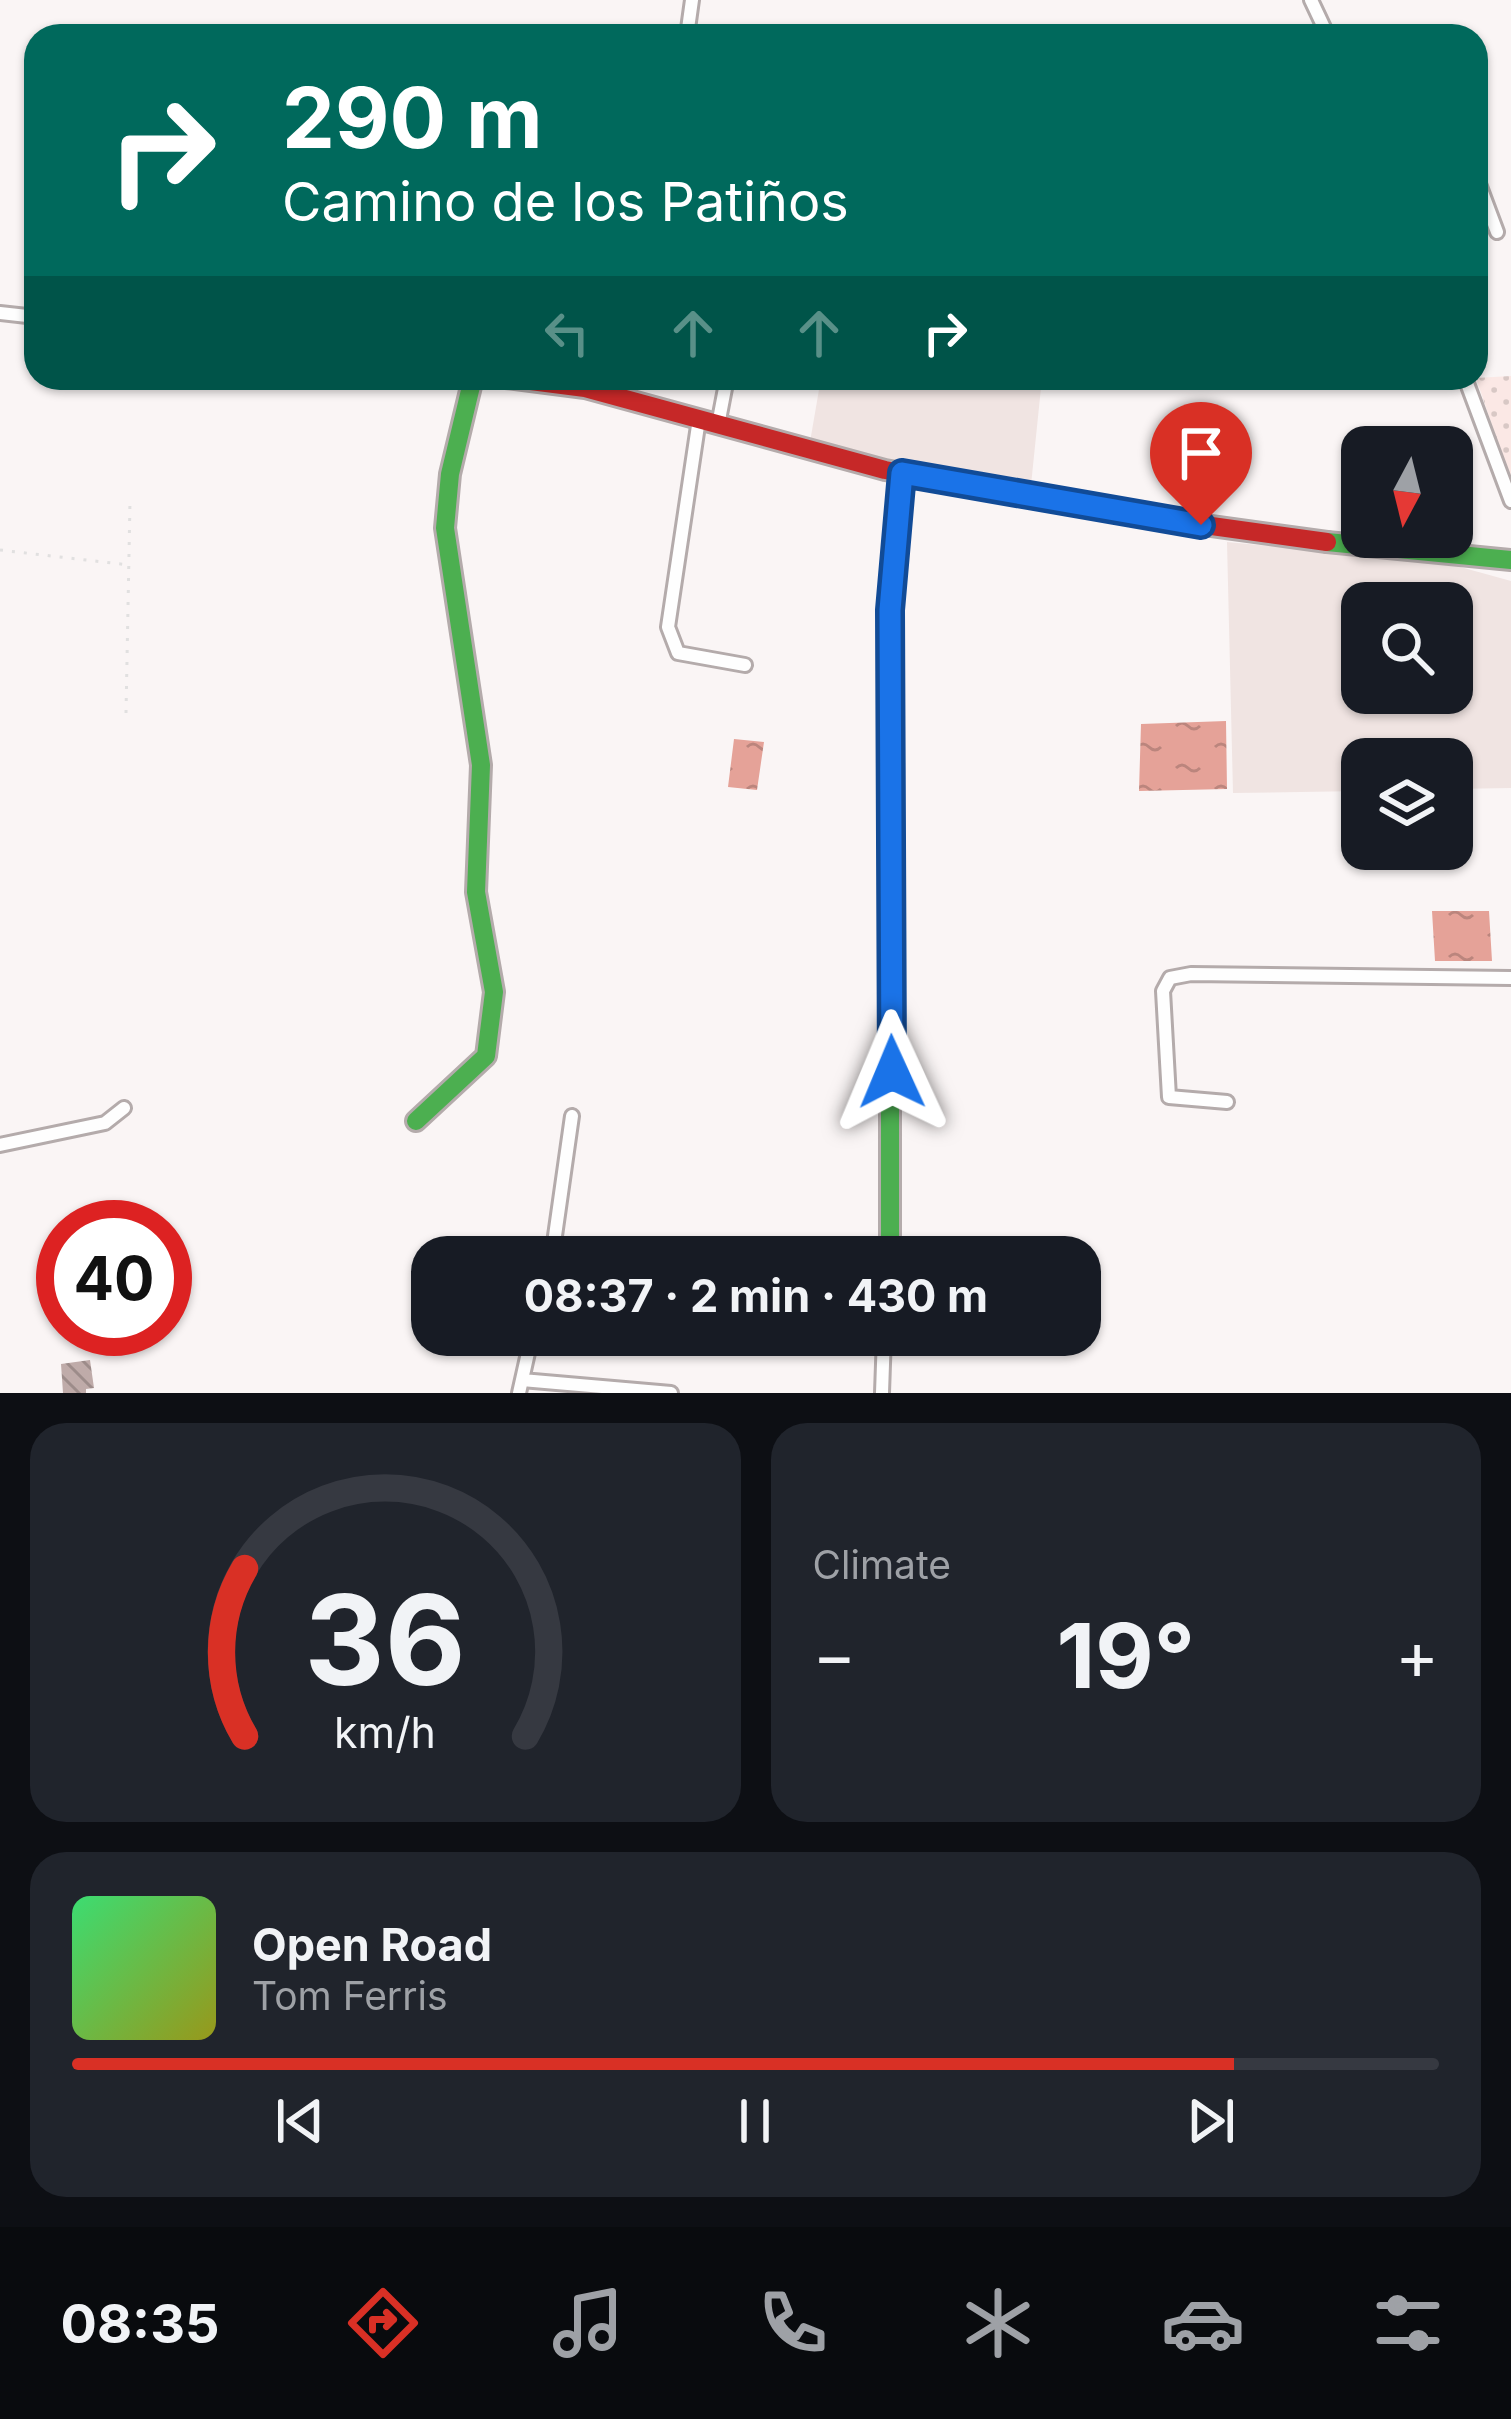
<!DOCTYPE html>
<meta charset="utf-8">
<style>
:root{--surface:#171b24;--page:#20242c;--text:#f1f3f6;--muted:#9ea1a6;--line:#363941;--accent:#d93025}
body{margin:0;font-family:Inter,sans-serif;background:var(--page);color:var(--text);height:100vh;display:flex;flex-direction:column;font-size:45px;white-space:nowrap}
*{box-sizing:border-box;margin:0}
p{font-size:39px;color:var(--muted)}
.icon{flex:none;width:66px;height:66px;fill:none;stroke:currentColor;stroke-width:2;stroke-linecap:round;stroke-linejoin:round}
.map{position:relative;height:1393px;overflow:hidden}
.side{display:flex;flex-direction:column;gap:30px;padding:30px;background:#0d0f14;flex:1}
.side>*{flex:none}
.guide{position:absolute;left:24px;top:24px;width:1464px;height:366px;border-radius:36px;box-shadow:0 3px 9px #0004;background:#00695c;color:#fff;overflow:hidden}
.needle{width:78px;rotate:187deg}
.buttons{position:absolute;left:1341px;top:426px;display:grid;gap:24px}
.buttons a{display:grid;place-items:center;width:132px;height:132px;border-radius:24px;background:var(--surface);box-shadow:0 3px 9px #0004;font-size:60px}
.speed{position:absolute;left:36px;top:1200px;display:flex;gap:24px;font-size:60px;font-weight:700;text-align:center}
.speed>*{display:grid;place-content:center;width:156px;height:156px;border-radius:50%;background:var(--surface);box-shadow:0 3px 9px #0004;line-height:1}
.speed .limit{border:18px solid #d22;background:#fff;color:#111}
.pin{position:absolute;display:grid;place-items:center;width:102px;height:102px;color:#fff;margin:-123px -51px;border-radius:50% 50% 50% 0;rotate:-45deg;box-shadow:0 0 12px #0007}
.pin .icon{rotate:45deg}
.me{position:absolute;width:132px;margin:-66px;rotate:359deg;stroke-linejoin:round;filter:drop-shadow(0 0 9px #0008)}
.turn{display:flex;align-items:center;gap:42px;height:252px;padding:0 60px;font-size:54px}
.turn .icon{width:156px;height:156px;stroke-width:2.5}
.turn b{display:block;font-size:84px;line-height:102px}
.lanes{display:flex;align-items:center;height:114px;padding:0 60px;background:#0003;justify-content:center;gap:60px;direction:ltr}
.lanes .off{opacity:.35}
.big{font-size:90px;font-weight:700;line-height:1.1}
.side .widget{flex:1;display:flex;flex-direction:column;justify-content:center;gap:18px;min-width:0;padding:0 42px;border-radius:36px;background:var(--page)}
.side .dial{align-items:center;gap:0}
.dial svg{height:312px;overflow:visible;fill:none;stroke:var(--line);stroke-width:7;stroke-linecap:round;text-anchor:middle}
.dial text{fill:var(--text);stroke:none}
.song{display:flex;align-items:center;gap:36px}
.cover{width:144px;height:144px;border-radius:18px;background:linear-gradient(135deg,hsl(140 70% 55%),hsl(60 70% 35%))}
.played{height:12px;border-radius:6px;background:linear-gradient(90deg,var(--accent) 85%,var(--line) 85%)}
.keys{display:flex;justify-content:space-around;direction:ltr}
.heat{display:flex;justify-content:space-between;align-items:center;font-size:66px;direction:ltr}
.side .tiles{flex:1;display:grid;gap:30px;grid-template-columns:1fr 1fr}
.widget:last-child{grid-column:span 2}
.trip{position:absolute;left:411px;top:1236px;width:690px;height:120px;border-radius:36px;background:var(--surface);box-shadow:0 3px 9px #0004;font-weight:700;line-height:120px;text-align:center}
.menu{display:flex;height:192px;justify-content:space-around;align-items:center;background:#090b0e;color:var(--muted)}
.menu .icon{width:84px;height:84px}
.menu .current{color:var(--accent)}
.menu b{font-size:54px;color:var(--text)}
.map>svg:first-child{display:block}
.built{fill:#f0e4e2;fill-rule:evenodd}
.green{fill:url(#green-dots)}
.water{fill:url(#water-ripples)}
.building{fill:url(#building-back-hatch)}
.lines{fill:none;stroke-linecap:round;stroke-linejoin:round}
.street-casing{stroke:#b4abab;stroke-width:18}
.fast-casing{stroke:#b4abab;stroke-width:24}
.jam-casing{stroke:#b4abab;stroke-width:24}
.path{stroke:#e1e0e0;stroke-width:3;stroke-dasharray:3 9;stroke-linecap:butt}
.street{stroke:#fefefe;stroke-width:12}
.fast{stroke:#4caf50;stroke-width:18}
.jam{stroke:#c62828;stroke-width:18}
.route-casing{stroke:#114b97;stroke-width:30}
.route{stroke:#1a73e8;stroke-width:21}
</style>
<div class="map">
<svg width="1511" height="1393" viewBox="0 0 1511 1393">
<defs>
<pattern id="green-dots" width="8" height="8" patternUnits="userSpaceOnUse" patternTransform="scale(3)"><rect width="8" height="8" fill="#fbe8e5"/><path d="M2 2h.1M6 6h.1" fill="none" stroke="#d8c8c5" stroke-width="1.8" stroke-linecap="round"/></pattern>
<pattern id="water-ripples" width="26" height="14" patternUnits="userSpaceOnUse" patternTransform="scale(3)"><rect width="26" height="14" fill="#e5a298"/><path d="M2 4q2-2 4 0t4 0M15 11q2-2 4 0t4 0" fill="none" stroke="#bb857d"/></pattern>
<pattern id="building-back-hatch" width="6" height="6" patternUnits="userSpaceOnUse" patternTransform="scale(3)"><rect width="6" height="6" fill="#bfaba9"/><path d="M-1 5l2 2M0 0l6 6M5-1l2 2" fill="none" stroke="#9d8c8a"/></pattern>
</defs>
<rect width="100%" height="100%" fill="#faf5f5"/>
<path class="built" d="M821,378H1042L1031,485L902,464L810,442Z
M1227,542L1446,563L1511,581V788L1452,789V759H1362V791L1233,793ZM1362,603H1452V693H1362Z"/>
<path class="green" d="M1511,376V481L1476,378Z"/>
<path class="water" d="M1226,721L1227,789L1139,791L1141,724Z
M734,739L764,742L757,790L728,787Z
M1432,911H1489L1492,961H1435Z"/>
<path class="building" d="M90,1360L94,1388L86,1389V1393H63L61,1364Z"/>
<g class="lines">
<defs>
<path id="street" d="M1311,0L1328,36
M687,36L692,0
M1476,176L1497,232
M0,313L36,317
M1465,378L1511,501
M699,419L668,627L678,653L745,665
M718,425L727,378
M1227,1102L1169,1097L1163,991L1170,978L1191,974L1511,978
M0,1145L105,1123L124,1108
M552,1257L572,1116
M522,1380L671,1393
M519,1393L532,1335
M882,1393L884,1335"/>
<path id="fast" d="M1327,542L1511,560
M416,1121L486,1056L494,992L476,892L481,765L445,528L450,474L473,378
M890,1257V610L902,473"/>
<path id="jam" d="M506,378L585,388L885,470L1161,519L1327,542"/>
</defs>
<use href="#street" class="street-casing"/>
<use href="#fast" class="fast-casing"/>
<use href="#jam" class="jam-casing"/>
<path class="path" d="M0,550L129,565
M126,713L130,501"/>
<use href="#street" class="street"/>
<use href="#fast" class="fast"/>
<use href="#jam" class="jam"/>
</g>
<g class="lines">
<defs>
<path id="route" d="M892,1072L890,610L902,473L1201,525"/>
</defs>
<use href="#route" class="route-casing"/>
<use href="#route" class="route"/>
</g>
</svg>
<div class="buttons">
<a><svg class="needle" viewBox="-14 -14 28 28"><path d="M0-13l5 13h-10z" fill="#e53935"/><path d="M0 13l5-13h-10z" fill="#9ea1a6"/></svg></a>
<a><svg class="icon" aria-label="search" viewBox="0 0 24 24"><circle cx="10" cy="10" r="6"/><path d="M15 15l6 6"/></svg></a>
<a><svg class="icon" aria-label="layers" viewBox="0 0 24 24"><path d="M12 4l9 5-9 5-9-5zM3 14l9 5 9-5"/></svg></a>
</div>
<div class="speed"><div class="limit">40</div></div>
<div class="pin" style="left:1201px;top:525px;background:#d93025"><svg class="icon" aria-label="arrive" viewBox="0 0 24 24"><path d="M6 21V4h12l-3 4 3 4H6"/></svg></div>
<svg class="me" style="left:892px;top:1072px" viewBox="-20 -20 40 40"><path d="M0-17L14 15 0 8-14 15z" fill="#1a73e8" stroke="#fff" stroke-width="4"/></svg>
<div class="trip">08:37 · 2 min · 430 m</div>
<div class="guide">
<div class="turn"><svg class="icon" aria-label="right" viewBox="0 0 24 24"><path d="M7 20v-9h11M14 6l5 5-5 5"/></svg><div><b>290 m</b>Camino de los Patiños</div></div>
<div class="lanes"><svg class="icon off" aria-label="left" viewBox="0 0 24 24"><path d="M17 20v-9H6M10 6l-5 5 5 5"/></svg><svg class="icon off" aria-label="ahead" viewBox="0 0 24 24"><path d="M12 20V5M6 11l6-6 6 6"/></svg><svg class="icon off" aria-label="ahead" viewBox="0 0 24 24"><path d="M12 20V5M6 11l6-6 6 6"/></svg><svg class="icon" aria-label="right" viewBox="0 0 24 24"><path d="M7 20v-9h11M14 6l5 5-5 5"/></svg></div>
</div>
</div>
<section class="side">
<div class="tiles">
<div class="widget dial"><svg viewBox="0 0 100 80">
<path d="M14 69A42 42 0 1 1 86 69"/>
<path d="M14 69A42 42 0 0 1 14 26" stroke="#d93025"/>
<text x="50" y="56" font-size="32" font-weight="700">36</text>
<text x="50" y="72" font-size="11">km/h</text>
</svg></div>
<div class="widget"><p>Climate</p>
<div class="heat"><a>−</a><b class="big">19°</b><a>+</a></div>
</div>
<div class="widget">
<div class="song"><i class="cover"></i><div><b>Open Road</b><p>Tom Ferris</p></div></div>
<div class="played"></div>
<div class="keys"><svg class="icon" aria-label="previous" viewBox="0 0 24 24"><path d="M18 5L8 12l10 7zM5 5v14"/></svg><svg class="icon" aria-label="pause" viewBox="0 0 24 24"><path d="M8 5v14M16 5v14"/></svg><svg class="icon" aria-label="next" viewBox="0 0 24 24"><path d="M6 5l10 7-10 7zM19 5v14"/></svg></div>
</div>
</div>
</section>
<nav class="menu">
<b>08:35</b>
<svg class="icon current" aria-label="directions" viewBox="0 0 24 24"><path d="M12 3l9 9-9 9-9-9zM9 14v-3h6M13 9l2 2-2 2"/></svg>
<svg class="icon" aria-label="music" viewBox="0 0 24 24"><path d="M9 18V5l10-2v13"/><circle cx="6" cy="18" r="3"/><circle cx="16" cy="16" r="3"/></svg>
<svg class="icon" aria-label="phone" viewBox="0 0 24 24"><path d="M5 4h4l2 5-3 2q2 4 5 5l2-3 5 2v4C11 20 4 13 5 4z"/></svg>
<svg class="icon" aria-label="climate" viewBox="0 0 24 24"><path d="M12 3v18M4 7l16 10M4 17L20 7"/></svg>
<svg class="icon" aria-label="car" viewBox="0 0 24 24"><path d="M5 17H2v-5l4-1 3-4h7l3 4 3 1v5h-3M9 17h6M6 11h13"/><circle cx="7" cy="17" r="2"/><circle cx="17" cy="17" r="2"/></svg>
<svg class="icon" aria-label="filters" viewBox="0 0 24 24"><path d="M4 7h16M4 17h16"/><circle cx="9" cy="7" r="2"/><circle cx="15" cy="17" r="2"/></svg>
</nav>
